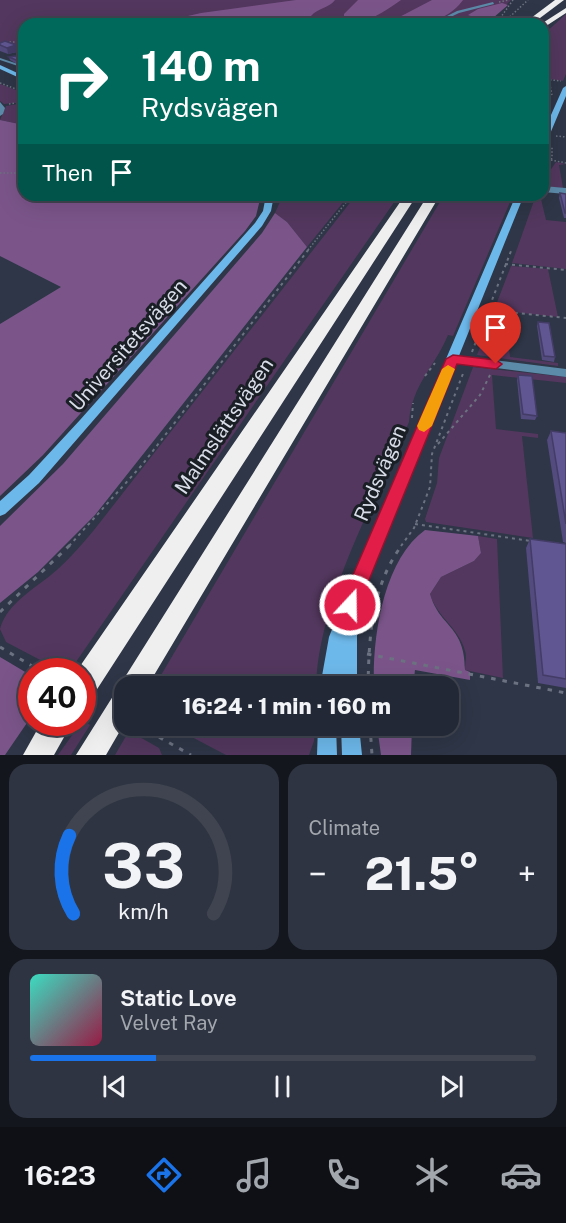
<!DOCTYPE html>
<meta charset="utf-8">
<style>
:root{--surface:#222835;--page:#2e3441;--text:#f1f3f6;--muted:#a2a6ad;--line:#3f4450;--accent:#1a73e8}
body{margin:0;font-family:"Public Sans",sans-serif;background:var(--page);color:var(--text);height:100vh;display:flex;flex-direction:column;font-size:22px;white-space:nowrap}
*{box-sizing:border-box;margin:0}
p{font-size:20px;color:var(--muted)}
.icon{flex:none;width:33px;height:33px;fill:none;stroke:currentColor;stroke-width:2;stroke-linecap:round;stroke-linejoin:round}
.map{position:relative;height:755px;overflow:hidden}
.side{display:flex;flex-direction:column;gap:9px;padding:9px;background:#13161d;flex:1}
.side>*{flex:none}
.hud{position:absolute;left:18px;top:18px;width:531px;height:183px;border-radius:18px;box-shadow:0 6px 24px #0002,0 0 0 2px var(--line);background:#00695c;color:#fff;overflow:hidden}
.speed{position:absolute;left:18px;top:658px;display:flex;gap:12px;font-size:30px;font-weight:700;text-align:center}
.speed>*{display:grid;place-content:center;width:78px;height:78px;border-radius:50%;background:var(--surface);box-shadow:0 6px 24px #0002,0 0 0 2px var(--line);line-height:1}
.speed .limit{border:9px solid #d22;background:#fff;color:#111}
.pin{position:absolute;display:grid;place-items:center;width:51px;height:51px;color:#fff;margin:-62px -26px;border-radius:50% 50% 50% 0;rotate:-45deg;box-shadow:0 0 6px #0007}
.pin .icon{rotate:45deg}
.me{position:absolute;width:66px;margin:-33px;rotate:21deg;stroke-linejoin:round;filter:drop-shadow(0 0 4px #0008)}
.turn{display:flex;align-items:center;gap:21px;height:126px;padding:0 24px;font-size:27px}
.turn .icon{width:78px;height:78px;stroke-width:2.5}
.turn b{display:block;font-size:42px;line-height:51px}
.then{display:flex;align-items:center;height:57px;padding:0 24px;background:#0003;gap:12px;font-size:22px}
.big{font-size:45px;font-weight:800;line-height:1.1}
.side .card{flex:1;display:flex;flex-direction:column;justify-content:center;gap:9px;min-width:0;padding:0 21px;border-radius:18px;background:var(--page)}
.side .dial{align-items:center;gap:0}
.dial svg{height:156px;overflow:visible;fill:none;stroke:var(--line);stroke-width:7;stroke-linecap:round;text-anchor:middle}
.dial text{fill:var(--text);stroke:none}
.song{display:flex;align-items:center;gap:18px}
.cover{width:72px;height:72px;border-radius:9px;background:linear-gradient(135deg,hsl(170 70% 55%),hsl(340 70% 35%))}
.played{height:6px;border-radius:3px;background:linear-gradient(90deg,var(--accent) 25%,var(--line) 25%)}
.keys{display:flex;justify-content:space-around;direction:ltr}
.heat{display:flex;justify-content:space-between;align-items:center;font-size:33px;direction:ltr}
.side .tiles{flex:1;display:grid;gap:9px;grid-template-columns:1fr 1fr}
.card:last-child{grid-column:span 2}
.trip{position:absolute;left:114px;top:676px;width:345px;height:60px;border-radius:18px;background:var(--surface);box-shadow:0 6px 24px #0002,0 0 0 2px var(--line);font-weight:800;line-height:60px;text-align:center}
.menu{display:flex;height:96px;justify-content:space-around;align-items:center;background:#0e1015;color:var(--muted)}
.menu .icon{width:42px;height:42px}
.menu .on{color:var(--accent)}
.menu b{font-size:27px;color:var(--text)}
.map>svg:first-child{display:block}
.green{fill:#53375e}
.forest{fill:#7b558a}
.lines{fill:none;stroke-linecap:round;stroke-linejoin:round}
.path-far2{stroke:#6c7281;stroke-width:1.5;stroke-dasharray:1.5 2;stroke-linecap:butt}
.path-far1{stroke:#6c7281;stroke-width:2;stroke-dasharray:3 4;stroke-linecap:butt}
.path{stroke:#6c7281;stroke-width:3;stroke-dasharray:4.5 7;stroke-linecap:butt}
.lane{fill:#5c8aa9;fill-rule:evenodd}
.street{fill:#5c8aa9;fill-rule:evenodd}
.secondary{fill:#6db8ea;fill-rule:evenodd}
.highway{fill:#efefef;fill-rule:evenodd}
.wall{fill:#534a7d}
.shaded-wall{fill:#433c66}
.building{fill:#605691;stroke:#433c66;stroke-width:1.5}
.route{fill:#e11d48;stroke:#92132f;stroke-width:1.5}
.slow{fill:#f59e0b}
.labels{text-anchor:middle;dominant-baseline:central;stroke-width:6;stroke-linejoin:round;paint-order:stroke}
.street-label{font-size:20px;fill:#d8dde8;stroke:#1a1e25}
</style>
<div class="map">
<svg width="566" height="755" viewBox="0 0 566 755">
<rect width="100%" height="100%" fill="#2e3647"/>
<path class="green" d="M0,0H511L493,18L492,24H24V44L0,47Z
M566,14V74L563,81L543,78V35Z
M0,84L24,93V102L4,104L0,101Z
M24,103V115L18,119L24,125L0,120L6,106Z
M556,162L566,164L559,165L563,188L543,186V181Z
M283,195H349L307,247L287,222L275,213Z
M356,195H399L69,672H63L6,642L0,629C7,602 38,587 58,569C71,557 83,543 94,530Z
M444,195H513L453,336L448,335C435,367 412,384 409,422C375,500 318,602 316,687H154Z
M536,195H540L546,220L566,222V269L512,263Z
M511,266L548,269L558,317L494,310Z
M493,313L505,314L510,357L558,363V366L477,355Z
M473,367L566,377V383L492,375L496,429L538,434V438L522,436L533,538L426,522L425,519L437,483L439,458Z
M478,536L497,539L503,678L465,670C465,664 467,656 465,651C460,629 436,616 430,594L441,577L474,561L481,553Z
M83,720L90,725L71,755H58Z
M171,726H315L314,741L309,755H226Z
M129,731L159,748L162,755H115Z"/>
<path class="forest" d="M296,0H335C329,8 318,8 311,16V20L304,24H153L201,13Z
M358,0H401C383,13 366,24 344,23V14Z
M432,0H463C444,26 415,24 386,24Z
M502,3L508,5L493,18L492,24L468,15L478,9Z
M0,120L24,125V195H261L256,216L245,231L43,455L0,496V324L61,287L0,256Z
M275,213L287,222L307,247L95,515L38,572L0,603V526L63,464L262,233Z
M425,530L478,536L481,553L474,561L441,577L430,594C440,628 465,625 465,670L470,672V680L415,670L413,687H374C372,639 383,560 425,530Z
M0,657L32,676L31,717L5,755H0Z
M377,726H412L411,755H381Z"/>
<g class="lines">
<path class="path-far2" d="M499,2L509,0
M135,24L143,23
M496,24L513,0
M502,24L528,0
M6,42H24
M543,79L561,81
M549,80L552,95
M0,83L24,92
M9,104L24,102
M556,136L566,137
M551,160L566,163
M0,173H24
M543,175L552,158V146
M308,250L352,195"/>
<path class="path-far1" d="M505,264L566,270
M487,310L566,318
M472,352L511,251
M425,376L435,363
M412,418L413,403
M438,444L480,395L490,375
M415,524L531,541
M69,546L142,465L309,249
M401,546L414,528L430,487L432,454L464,371"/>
<path class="path" d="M0,612L70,545
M0,647L42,672
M367,654L566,693
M368,687C369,637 371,587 402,545
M139,726L191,755
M370,726L372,755"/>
<path class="lane" d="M493,2L494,4L459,13L436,24H431L457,11Z
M0,58L24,66V68L0,60Z"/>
<path class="street" d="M0,102L5,108L3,114L0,116Z
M543,186L566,188V194L543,192Z
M453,355L566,369V377L449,362L447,359L449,356Z"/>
<path class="secondary" d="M0,65L24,76V80L0,69Z
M566,86V96L547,141L543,143V133L563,88Z
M266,195H274L271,211L262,226L39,483L5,514L0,516V501L29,475L80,420L255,223L263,211Z
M516,195H524L357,608V687H339V680L338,687H320L329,637L352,579Z
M318,726H336L337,755H317Z
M341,726H359L362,755H342Z"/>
<path class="highway" d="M555,0H564L532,24H523Z
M566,8V13L543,28L541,24Z
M405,195H417L92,697L82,700V672H76Z
M428,195H440L147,687H124V724L106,755H76Z
M41,723H72L54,755H23Z"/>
</g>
<path class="wall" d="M0,43L17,52L8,54L0,51Z
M9,57L23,62L17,64L10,60Z
M560,193L566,194V218H564L559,198Z
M538,322L555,357L554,362L542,360L537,326Z
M518,375L537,416L535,420L521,419L517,380Z
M551,431L566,433V543L563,542L547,440Z
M530,539L566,544V688L538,683L526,548Z"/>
<path class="shaded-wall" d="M16,45L17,52L8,54L7,48Z
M22,59L23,62L17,64L16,60Z"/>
<path class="building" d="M5,41L16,45L7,48L0,45V43Z
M15,56L22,59L16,60L9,57Z
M560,193L566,194V213H565Z
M538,322L549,323L555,357L544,356Z
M518,375L532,376L537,416L523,414Z
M551,431L566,433V524Z
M530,539L566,544V679L543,675Z"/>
<path class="route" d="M453,355L496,360L502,364L496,369L457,364L356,612L350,614L343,612L340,605L446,359Z"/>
<path class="slow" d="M448,365L455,369L432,426L424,432L419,430L417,426L442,369Z"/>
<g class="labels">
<g class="street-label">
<text transform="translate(128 345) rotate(-49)">Universitetsvägen</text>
<text transform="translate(224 426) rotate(-56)">Malmslättsvägen</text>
<text transform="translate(380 473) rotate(-67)">Rydsvägen</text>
</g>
</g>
</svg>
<div class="speed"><div class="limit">40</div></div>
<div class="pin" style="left:496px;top:364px;background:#d93025"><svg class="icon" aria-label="arrive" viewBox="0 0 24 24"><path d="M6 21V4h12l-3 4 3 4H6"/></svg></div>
<svg class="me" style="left:350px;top:605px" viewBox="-20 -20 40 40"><circle r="17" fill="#e11d48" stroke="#fff" stroke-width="3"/><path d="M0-11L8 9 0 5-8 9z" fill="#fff"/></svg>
<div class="trip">16:24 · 1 min · 160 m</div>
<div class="hud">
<div class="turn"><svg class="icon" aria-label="right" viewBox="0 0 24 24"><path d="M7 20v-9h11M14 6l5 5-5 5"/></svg><div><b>140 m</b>Rydsvägen</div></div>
<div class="then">Then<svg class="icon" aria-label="arrive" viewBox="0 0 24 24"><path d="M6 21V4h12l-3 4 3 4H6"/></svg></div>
</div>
</div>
<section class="side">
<div class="tiles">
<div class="card dial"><svg viewBox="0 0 100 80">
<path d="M14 69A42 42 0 1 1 86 69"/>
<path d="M14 69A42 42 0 0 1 12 29" stroke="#1a73e8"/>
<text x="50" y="56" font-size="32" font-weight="700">33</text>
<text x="50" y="72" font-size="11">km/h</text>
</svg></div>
<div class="card"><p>Climate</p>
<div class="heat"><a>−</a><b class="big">21.5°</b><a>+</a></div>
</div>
<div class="card">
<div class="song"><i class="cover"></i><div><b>Static Love</b><p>Velvet Ray</p></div></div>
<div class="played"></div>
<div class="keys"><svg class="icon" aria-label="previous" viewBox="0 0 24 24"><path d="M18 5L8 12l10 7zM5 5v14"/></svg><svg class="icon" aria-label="pause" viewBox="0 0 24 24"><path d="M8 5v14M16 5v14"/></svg><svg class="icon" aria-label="next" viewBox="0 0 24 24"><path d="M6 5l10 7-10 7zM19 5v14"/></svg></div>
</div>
</div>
</section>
<nav class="menu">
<b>16:23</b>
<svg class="icon on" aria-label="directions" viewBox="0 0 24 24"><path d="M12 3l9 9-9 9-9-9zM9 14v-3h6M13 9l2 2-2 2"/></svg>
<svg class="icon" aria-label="music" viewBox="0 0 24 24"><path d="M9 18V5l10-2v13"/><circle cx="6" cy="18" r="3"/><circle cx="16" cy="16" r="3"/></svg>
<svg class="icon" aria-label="phone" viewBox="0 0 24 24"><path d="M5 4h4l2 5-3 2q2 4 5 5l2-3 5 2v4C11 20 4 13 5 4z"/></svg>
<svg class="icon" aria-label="climate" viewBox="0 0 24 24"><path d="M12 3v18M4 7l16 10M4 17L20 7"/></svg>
<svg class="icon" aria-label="car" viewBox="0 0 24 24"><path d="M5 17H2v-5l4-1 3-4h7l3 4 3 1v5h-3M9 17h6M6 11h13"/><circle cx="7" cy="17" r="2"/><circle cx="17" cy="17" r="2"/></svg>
</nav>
